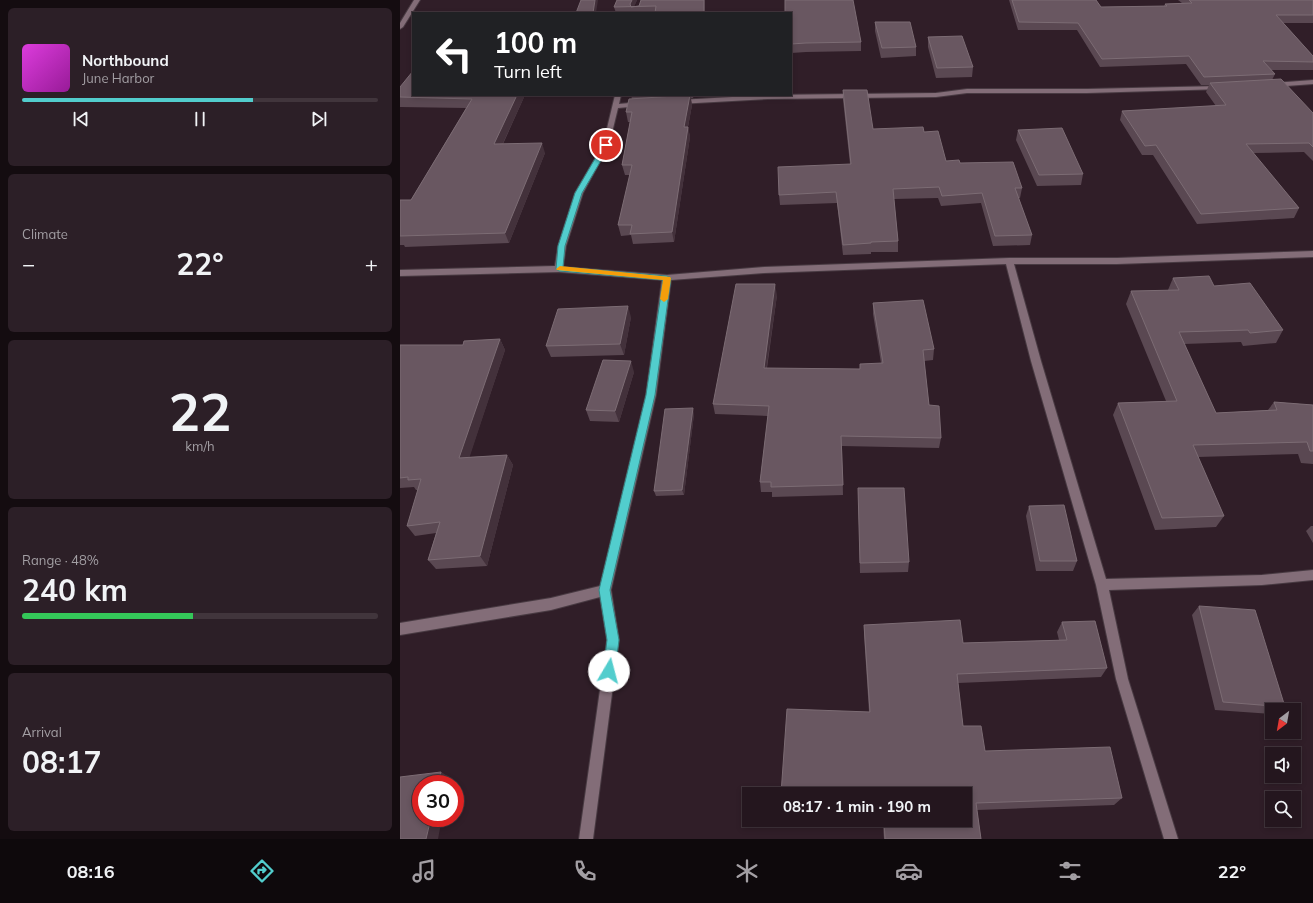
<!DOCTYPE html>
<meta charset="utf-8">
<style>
:root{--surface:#24161e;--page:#2c1f27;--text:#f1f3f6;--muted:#a39fa4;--line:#41353c;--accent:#52cdcd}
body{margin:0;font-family:Mulish,sans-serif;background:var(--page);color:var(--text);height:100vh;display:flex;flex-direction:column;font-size:15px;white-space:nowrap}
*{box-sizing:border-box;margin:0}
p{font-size:13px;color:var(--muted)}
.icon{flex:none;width:22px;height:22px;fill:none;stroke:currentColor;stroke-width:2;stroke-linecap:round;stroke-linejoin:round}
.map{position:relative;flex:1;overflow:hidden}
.drawer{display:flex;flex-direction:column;gap:8px;padding:8px;background:#140c10;width:400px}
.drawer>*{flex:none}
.banner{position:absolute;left:12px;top:12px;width:380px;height:84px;border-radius:0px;box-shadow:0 2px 6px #0003,0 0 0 1px var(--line);background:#202124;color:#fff;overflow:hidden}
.needle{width:26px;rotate:211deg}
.controls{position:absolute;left:865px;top:703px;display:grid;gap:8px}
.controls a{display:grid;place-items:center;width:36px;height:36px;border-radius:0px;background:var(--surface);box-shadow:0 2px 6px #0003,0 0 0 1px var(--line);font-size:20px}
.speed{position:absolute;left:12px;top:775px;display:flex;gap:8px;font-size:20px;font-weight:700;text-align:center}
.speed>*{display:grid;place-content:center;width:52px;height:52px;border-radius:50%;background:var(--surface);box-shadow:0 2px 6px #0003,0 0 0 1px var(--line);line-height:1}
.speed .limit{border:6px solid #d22;background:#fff;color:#111}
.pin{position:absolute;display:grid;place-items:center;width:34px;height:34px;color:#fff;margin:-17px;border:2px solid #fff;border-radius:50%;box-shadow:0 1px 4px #0007}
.me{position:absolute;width:44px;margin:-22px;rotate:8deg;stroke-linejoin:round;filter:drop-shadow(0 0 3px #0008)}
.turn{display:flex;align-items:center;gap:14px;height:84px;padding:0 16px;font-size:18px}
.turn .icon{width:52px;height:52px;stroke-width:2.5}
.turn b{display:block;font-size:28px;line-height:34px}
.big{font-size:30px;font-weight:700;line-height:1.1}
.drawer .card{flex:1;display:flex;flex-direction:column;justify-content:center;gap:6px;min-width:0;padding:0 14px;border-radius:6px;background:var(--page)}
.drawer .dial{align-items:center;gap:0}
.dial b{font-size:52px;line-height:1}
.song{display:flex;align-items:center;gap:12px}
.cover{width:48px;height:48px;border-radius:6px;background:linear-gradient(135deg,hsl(300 70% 55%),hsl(300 70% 35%))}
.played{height:4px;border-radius:2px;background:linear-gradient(90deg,var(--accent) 65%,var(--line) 65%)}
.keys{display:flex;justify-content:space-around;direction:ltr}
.heat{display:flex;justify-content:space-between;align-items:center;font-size:22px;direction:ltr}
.charge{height:6px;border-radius:3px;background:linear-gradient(90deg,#34c759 48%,var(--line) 0)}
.trip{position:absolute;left:342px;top:787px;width:230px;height:40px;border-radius:0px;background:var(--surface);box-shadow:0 2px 6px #0003,0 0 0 1px var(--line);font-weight:700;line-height:40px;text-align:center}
.menu{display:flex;height:64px;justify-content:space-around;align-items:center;background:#0e090c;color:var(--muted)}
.menu .icon{width:28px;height:28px}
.menu .on{color:var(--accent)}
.menu b{font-size:18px;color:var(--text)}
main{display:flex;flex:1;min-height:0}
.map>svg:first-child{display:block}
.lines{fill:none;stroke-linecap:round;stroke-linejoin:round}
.street-casing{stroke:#483a42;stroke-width:2}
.street{fill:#836d78;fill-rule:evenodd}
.wall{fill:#5a4852}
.shaded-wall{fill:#43313b}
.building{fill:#695761;stroke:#7c6c74}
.route{fill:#52cdcd;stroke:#358585}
.slow{fill:#f59e0b}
</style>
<main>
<section class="drawer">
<div class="card">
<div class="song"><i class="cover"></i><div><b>Northbound</b><p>June Harbor</p></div></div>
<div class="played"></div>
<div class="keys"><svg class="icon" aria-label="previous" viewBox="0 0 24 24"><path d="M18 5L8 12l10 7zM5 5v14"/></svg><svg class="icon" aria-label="pause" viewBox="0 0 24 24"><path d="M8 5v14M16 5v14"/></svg><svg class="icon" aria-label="next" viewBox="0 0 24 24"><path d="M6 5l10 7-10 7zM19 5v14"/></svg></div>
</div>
<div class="card"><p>Climate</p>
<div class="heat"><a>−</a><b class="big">22°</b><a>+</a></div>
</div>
<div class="card dial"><b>22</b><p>km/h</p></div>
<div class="card"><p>Range · 48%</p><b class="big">240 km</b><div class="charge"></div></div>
<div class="card"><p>Arrival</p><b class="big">08:17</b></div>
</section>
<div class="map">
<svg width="913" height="839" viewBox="0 0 913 839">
<rect width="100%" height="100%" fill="#301e28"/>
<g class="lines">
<defs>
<path id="street" d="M14,0H20L3,27L0,29V23Z
M913,80V84L873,87L870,85L873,83Z
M821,86L823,87V89L687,93H567L536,97L368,99L278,104L275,102L278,100L368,95L536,93L567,89H687Z
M215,95H221L219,104L240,102L243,104L240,106L218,108L209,145L183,193L166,246L163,267L267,275L364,267L609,258H717L913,251V257L717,264H614L641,361L706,579L862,575L913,570V580L862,585L709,590L728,679L778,839H764L716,679L696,585L631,361L606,264L364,273L271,280L256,395L211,590L219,640L193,839H179L207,640L200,597L151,610L0,635V623L151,598L200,586L246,395L262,280L159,272L0,276V270L155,266L158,246L175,193L203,145Z"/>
</defs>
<use href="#street" class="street-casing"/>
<use href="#street" class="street"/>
</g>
<path class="wall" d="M217,0H237L234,6H239L241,0L305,13H216L214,7Z
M609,0H696L701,7L764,6L765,4L782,3L778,0H913V23H883L913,56V70H871L875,74L872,80L913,113V161L904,152L853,153L899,208L894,218L797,224L753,155H742L720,120L722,111L816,106L806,92L809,85H801L786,64L700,67L677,30H618Z
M391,13L461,42V51L406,52L391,53Z
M475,22L516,47V56L481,58L475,31Z
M528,37L573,67L572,77L536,78L528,47Z
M0,87L125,95L103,144L145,153L109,243L5,247L4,245H0V200H11L66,108L0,107Z
M443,90L473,129L524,132L546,161L560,163L622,188L620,198H618L632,235L630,245L593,246L581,203L541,206L538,198L494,199L498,241V252H471V254L443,255L437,203L380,205L379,195L450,164L443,100Z
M231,95H294L293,98H291L292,105L288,127L290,137L274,242L233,244L231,235L221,236L218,225L230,175H225L222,165L230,122H228L226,112L232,99Z
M618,130L683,174L681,185L637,186L616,140Z
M773,278L814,286L883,330L876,343L843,346L841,342L784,344L816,413L868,410L874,402L913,405V464L901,463L898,454L798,457L824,516L816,527L755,530L713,415L718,403L766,401L726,304L731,291H768V290Z
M377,295L367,368L460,369L481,363L473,314V303L534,349L533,360L524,361L529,405L541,438L539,448L442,446L443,495L372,497V492H361L360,482L368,416L315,414L313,404Z
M231,317L224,355L151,357L146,346Z
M100,339L105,350L69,457L107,455L113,465L87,566L36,569L28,560L36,533L15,536L7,526L18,490H16L14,487L0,488V345H63Z
M234,372L219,422L190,421L186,410Z
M294,414L284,495L256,496L254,491Z
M458,488L509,562L508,572L460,573Z
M629,506L677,561L673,571H636L626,516Z
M911,526H913V543L906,531Z
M799,606L885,707L881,710H872V714L815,710L792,615Z
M662,622L707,668L701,677L558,683L563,726L585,751L722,798L714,805L577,810L581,839H484L483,826L381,824L380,820H565L469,712L464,635V625L563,643L659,640L657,632Z"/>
<path class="shaded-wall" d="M195,0H198L196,13H193Z
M232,0H237L234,7H230V4Z
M304,0H305V13H304Z
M117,95H125L98,154L94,144Z
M290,95L292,105L286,137L284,127Z
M288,127L290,137L274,242L272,232Z
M142,143L145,153L109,243L105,233Z
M375,284L377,295L365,378L364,368Z
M228,306L231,317L224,355L220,344Z
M100,339L105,350L66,468L59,458Z
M231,361L234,372L219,422L215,411Z
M293,408L294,414L284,495L282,490Z
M107,455L113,465L87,566L80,556Z
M41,772L51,778L50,784H38Z
M31,818H42L38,839H26Z"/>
<path class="building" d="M181,0H195L193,13H176Z
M217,0H232L230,4L231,7L239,6L241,0H304V13H255L256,6L214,7Z
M385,0H453L461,42L406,43L391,44V13H385Z
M612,0H696L701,7L767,6L765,4L792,3L789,0H913V15H876L913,56V62L863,61L875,74L804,77L789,56L702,59L678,23L619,22Z
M475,22H510L516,47L482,48Z
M562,36L573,67L537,68L528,37Z
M13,71V95H117L94,144L142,143L105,233L0,236V200H11L72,99L0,97V87Z
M881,79L913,113V147L909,143L846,144L899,208L801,214L756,145L745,146L722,111L826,105L810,83Z
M443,90H467L473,129L523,127L524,132L538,131L546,161L559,160L560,163L613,162L622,188H615L632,235L595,236L582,193L542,196L539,187L493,189L498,241L471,242V243L443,245L436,192L379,195L378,167L451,164Z
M290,95L284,127H288L272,232L230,234L232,225H218L232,165H222L232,112H226L229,99Z
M662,128L683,174L639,175L618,130Z
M809,276L814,286L850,283L883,330L850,333L848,330L779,332L816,413L877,410L874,402L913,405V451H910L907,442L793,445L824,516L762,518L718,403L777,401L731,291L779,290L773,278Z
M336,284H375L364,368L460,369V364L483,363L473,303L523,300L534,349L523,350L529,405L539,406L541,438L441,436L443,485L371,487V482H360L369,406L313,404Z
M228,306L220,344L146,346L158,309Z
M100,339L59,458L107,455L80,556L28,560L40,522L7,526L21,479L8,480V477L0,478V345H63L64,341Z
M203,360L231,361L215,411L186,410Z
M293,408L282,490L254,491L265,409Z
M458,488H504L509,562L460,563Z
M664,505L677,561H640L629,506Z
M799,606L855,610L885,707L823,702Z
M560,620L563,643L667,640L662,622L695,621L707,668L557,674L563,726H581L585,751L710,747L722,798L576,803L581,839H485L484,820H565V794H381L387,709L470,712L464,625Z
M41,772L38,784H21V818H31L26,839H0V777Z"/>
<path class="route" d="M206,143L210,145L182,193L165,246L163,267L267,276L271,278L255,395L210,590L219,640L215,671L213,675L209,676L205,675L203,671L207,640L199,590L246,395L263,280L159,271L156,269L158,246L175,193L203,145Z"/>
<path class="slow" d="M160,266L270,277L271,278L268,299L264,302L260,299L263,280L157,270L156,269Z"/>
</svg>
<div class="controls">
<a><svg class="needle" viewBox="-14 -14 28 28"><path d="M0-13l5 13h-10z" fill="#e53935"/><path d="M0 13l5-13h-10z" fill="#a39fa4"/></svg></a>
<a><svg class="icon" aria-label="sound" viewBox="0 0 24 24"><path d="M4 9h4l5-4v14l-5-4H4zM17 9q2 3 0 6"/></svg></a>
<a><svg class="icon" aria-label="search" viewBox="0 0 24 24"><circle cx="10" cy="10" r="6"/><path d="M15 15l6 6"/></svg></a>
</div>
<div class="speed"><div class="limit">30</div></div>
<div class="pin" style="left:206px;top:145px;background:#d93025"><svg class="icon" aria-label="arrive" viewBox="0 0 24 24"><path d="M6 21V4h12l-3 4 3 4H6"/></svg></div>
<svg class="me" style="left:209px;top:671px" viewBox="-20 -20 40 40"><circle r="19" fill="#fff"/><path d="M0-13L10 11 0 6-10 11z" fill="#52cdcd"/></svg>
<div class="trip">08:17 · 1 min · 190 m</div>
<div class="banner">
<div class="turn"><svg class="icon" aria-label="left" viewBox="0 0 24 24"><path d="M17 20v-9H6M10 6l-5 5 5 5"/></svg><div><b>100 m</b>Turn left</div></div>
</div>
</div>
</main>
<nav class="menu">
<b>08:16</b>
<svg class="icon on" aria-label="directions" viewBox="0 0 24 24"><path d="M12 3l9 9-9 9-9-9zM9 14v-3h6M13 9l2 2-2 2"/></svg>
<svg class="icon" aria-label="music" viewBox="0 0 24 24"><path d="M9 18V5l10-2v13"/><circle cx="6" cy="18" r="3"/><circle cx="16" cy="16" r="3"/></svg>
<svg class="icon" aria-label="phone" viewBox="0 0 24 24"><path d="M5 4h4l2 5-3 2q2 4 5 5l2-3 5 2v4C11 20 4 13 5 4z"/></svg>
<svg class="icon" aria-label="climate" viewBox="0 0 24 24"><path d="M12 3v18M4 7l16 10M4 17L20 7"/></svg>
<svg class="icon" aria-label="car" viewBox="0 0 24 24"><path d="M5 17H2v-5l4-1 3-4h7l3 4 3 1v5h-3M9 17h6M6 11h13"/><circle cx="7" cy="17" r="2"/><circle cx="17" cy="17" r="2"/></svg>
<svg class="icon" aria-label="filters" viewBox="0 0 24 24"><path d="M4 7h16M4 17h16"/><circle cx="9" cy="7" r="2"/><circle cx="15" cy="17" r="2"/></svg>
<b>22°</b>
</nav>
